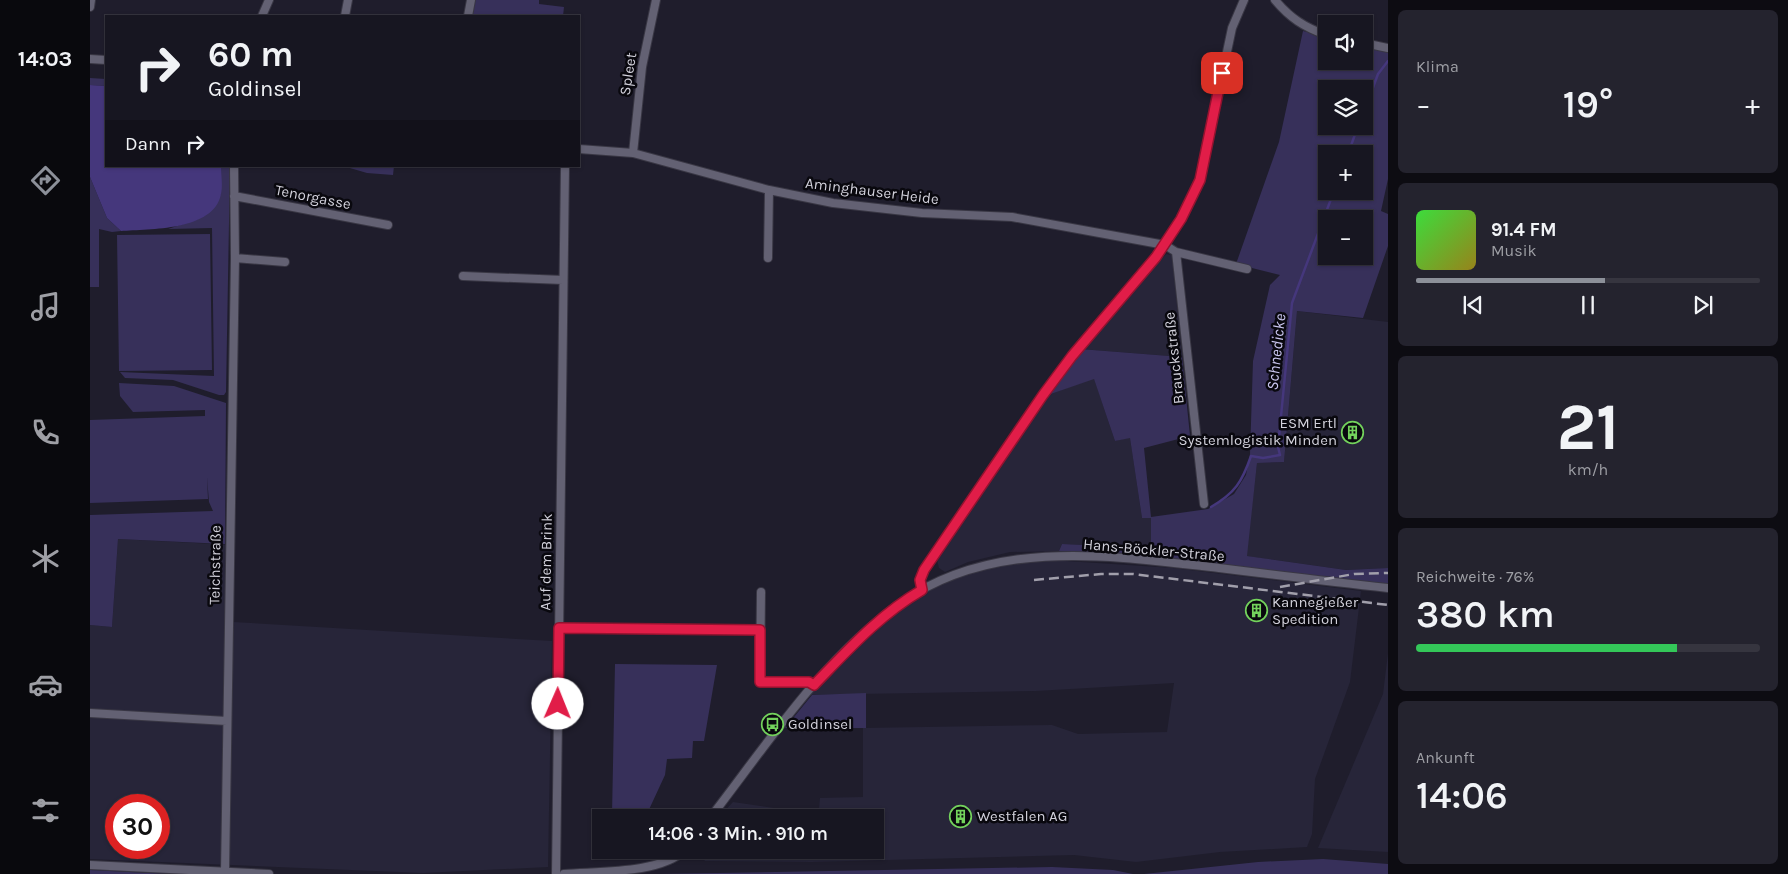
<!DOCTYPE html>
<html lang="de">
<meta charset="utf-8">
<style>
:root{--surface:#171621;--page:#24232e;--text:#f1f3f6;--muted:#9e9fa5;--line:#36353f;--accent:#8c9099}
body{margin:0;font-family:Karla,sans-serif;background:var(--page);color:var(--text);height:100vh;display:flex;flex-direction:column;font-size:19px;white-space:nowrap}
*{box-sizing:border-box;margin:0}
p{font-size:16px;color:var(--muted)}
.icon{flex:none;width:28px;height:28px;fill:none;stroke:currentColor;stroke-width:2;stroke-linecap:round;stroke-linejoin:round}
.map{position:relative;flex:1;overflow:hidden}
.side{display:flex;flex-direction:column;gap:10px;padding:10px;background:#0d0c12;width:400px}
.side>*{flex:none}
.guide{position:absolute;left:15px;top:15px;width:475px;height:152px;border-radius:0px;box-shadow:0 1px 4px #0004,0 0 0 1px var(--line);background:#171621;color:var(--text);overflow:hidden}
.buttons{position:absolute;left:1228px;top:15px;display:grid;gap:10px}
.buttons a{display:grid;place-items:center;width:55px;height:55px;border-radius:0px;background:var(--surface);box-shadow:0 1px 4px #0004,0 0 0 1px var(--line);font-size:25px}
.speed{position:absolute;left:15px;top:794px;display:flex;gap:10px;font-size:25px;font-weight:700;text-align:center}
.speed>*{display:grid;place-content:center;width:65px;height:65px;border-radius:50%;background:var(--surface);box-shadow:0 1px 4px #0004,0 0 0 1px var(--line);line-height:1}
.speed .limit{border:8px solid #d22;background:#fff;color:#111}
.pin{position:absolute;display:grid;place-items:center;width:42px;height:42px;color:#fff;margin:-21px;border-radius:10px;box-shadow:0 2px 8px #0006}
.me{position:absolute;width:55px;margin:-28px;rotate:1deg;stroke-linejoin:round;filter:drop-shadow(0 0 4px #0008)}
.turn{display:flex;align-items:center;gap:18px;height:105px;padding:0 20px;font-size:22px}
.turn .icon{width:65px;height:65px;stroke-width:2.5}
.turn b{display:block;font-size:35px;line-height:42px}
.then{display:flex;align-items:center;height:48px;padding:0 20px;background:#0003;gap:10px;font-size:19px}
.big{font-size:38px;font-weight:600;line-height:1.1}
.side .card{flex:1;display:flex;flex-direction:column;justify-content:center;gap:8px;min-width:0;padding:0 18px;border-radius:8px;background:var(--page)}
.side .dial{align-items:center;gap:0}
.dial b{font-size:65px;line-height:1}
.song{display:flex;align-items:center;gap:15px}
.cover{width:60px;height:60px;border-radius:8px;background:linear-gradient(135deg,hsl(120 70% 55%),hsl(50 70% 35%))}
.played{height:5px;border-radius:2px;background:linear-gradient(90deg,var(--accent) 55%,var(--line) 55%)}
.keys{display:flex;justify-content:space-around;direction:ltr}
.heat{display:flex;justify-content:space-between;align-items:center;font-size:28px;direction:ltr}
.charge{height:8px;border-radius:4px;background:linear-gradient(90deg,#34c759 76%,var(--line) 0)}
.trip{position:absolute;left:502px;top:809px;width:292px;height:50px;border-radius:0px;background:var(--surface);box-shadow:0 1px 4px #0004,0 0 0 1px var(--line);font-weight:600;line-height:50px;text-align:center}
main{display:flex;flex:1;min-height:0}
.tabs{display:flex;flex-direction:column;width:90px;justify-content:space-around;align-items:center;background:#09090d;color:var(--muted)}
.tabs .icon{width:35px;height:35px}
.tabs .current{color:var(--accent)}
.tabs b{font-size:22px;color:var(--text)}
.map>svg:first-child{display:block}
.built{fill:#272539;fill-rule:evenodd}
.green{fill:#37305a;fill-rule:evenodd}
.water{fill:#45377c}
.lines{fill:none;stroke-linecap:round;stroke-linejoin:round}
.stream{stroke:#45377c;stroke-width:2.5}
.minor-casing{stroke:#393744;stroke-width:10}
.minor{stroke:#636173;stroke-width:8}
.rail{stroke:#a19fab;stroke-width:2.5;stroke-dasharray:10 5;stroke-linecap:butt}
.route-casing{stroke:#92132f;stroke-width:12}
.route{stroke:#e11d48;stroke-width:9}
.labels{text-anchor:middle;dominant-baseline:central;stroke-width:5;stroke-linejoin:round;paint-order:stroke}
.street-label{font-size:15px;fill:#d2d1db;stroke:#09080e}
.poi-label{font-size:15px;fill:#d2d1db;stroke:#09080e;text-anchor:start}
.water-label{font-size:16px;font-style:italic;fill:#c9c5ee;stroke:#09080e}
</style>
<main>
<nav class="tabs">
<b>14:03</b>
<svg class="icon current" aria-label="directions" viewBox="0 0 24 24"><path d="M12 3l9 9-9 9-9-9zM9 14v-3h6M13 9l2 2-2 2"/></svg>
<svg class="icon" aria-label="music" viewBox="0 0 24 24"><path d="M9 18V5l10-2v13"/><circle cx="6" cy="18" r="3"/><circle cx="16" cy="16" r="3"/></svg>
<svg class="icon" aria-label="phone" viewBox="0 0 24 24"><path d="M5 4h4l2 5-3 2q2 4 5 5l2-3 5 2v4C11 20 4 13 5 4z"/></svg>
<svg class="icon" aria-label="climate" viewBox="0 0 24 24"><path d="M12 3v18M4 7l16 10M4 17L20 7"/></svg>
<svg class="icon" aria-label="car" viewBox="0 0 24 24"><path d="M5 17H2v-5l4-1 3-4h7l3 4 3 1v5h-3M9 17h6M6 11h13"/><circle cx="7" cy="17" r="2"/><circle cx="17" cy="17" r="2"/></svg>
<svg class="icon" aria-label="filters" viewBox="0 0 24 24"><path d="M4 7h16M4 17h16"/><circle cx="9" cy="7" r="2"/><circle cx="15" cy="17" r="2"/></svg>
</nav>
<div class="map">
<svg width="1298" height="874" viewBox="0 0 1298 874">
<rect width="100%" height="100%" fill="#1f1d2c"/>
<path class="built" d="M1076,254L1082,255L1083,265L1092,357L990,349Z
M1207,311L1298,322V568L1256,570L1156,556L1167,463L1194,462Z
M1004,378L1025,441L1040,437L1052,518L1061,517V548L972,544L969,551L920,552L878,562L855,572L849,568L847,560L852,548L958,395Z
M28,539L143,545V622L462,641L458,867L333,873L0,859V625L22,627ZM26,805H69V848H26Z
M961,560L1083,568L1271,591L1260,682L1225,779L1222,834L1217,847L1130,852L1046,862L984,855L722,862L615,861L609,854L610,850H786V818L629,817L643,802L684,808L729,809L730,798L773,797V728L962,725L988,734L1077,732L1084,683L946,691L711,695L813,600L852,579L915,564Z
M1298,653V852L1228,848L1293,694Z"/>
<path class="green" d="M383,0H449V4L474,7L473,16H381Z
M1213,31L1236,36V61H1274V45L1298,51V179L1291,211L1298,214V246L1273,318L1207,311L1194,462L1167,463L1157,556L1256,570L1298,568V584L1047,555L969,551L972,544L1061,548V518H1052L1040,438L1025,441L1004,379L958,395L990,349L1092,357L1100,436L1054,448L1061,517L1118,509L1144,494L1156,475L1160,454L1163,361L1180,285L1190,275L1146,264L1189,142ZM1236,89H1274V126H1236ZM1236,154H1274V191H1236ZM1236,219H1274V256H1236Z
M0,78L16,79V86L0,85Z
M131,166H140L136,392L134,395H129L83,380L35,378L30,372L124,376L122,228L78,229L108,219L131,194Z
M253,166H304L303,175L277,173Z
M0,177L17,218L31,231L22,232L9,229V287H0Z
M120,234L122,370L29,371L27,235Z
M29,383L84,386L136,403L135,544L28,539L22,627L0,625V515L123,511L119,502L117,477L118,499L0,503V420L115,416V410L43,412L30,396Z
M525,664L627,665L614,741H603L602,758L577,759L575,775L556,816L522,815Z
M776,693V728H695L722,695Z
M1233,859L1298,864V874H1054L1168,862Z
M962,867L1023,870L1043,874H569Z
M0,870L78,874H0Z"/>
<path class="water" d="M0,85L16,86V166H131C131,175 133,186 131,194C124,231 59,229 31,231L17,218L0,177Z"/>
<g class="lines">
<path class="stream" d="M1274,112L1288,74L1298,61
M1258,154L1268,126
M1121,507C1145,493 1152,482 1161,456L1173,458L1190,455L1188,447L1202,303L1244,191"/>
<defs>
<path id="minor" d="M1185,0C1200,18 1214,27 1236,35
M0,7L1,0
M172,16L179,0
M255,16L258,0
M378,16L381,0
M1274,43L1298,48
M0,59L16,60
M489,149L543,153L679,190L743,203L832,213L922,217L1075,245L1086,252L1114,504
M543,153L552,67L566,0
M144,196L298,225
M1086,252L1157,269
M145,258L195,262
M678,258L679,190
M373,276L473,280
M832,590L830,580L834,570L953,395L982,356L1066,257L1091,219L1110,180L1142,28L1154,0
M671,592L670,682H719L724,685
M469,628L670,630
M0,713L137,721
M620,818C678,743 733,658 811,603C903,537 1024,556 1129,568C1185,575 1242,582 1298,588
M0,865L179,874
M135,872L145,258L144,166
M466,874L475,166
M474,874C509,871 569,874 595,850"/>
</defs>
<use href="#minor" class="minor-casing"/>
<use href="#minor" class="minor"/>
<path class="rail" d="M944,580L1011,574H1043L1298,605
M1190,587L1264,574L1298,573"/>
</g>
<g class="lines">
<defs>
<path id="route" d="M468,704L469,628L670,630V682H719L724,685C758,650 789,615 832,590L830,580L834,570L953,395L982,356L1066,257L1091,219L1110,180L1132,73"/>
</defs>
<use href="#route" class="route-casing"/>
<use href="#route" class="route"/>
</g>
<defs>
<symbol id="building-ring" viewBox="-11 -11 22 22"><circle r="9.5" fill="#09080e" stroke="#73d25c" stroke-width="1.5"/><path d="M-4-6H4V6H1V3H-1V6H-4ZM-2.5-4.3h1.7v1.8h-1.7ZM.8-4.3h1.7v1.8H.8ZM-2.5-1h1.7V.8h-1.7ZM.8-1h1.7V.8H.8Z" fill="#73d25c"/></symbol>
<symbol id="bus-ring" viewBox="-11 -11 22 22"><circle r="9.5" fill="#09080e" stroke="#73d25c" stroke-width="1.5"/><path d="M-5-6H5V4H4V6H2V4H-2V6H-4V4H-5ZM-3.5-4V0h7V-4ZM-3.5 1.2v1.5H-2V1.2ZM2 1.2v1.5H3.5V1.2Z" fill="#73d25c"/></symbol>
</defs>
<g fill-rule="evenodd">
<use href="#building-ring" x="1250" y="420" width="25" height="25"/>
<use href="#building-ring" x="1154" y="598" width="25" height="25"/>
<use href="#bus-ring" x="670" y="712" width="25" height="25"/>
<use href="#building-ring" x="858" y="804" width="25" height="25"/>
</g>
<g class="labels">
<g class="street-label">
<text transform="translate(538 74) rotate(-81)">Spleet</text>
<text transform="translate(782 191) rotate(7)">Aminghauser Heide</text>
<text transform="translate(223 197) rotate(11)">Tenorgasse</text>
<text transform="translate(1084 358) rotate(-96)">Brauckstraße</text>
<text transform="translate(1064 550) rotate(5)">Hans-Böckler-Straße</text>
<text transform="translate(456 562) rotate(-89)">Auf dem Brink</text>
<text transform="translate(125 565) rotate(-89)">Teichstraße</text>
</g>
<g class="poi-label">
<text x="1247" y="423" text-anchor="end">ESM Ertl<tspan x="1247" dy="17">Systemlogistik Minden</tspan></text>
<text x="1182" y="602">Kannegießer<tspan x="1182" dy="17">Spedition</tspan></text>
<text x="698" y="724">Goldinsel</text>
<text x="887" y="816">Westfalen AG</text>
</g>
<g class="water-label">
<text transform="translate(1186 352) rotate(-84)">Schnedicke</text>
</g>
</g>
</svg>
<div class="buttons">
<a><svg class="icon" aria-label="sound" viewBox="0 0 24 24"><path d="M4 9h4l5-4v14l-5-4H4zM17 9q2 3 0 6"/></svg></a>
<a><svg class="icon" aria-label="layers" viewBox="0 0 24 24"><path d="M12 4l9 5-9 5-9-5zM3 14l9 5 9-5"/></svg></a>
<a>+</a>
<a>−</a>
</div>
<div class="speed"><div class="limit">30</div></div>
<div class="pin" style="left:1132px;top:73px;background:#d93025"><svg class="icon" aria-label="arrive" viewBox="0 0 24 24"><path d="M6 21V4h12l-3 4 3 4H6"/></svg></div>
<svg class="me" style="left:468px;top:704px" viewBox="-20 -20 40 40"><circle r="19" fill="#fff"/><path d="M0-13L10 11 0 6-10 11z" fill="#e11d48"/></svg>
<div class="trip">14:06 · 3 Min. · 910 m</div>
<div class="guide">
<div class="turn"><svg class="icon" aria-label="right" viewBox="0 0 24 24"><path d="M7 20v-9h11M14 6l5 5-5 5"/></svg><div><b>60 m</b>Goldinsel</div></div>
<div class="then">Dann<svg class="icon" aria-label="right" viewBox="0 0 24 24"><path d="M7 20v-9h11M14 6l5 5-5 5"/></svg></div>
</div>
</div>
<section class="side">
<div class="card"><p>Klima</p>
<div class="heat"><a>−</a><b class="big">19°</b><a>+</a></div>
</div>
<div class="card">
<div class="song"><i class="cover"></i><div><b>91.4 FM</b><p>Musik</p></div></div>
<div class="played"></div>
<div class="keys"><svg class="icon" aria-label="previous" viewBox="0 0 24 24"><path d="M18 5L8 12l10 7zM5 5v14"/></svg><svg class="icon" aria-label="pause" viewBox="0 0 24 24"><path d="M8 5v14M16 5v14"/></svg><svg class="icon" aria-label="next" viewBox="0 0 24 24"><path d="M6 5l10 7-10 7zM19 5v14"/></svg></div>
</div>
<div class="card dial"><b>21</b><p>km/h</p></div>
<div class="card"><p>Reichweite · 76%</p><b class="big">380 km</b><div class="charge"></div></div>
<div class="card"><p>Ankunft</p><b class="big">14:06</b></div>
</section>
</main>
